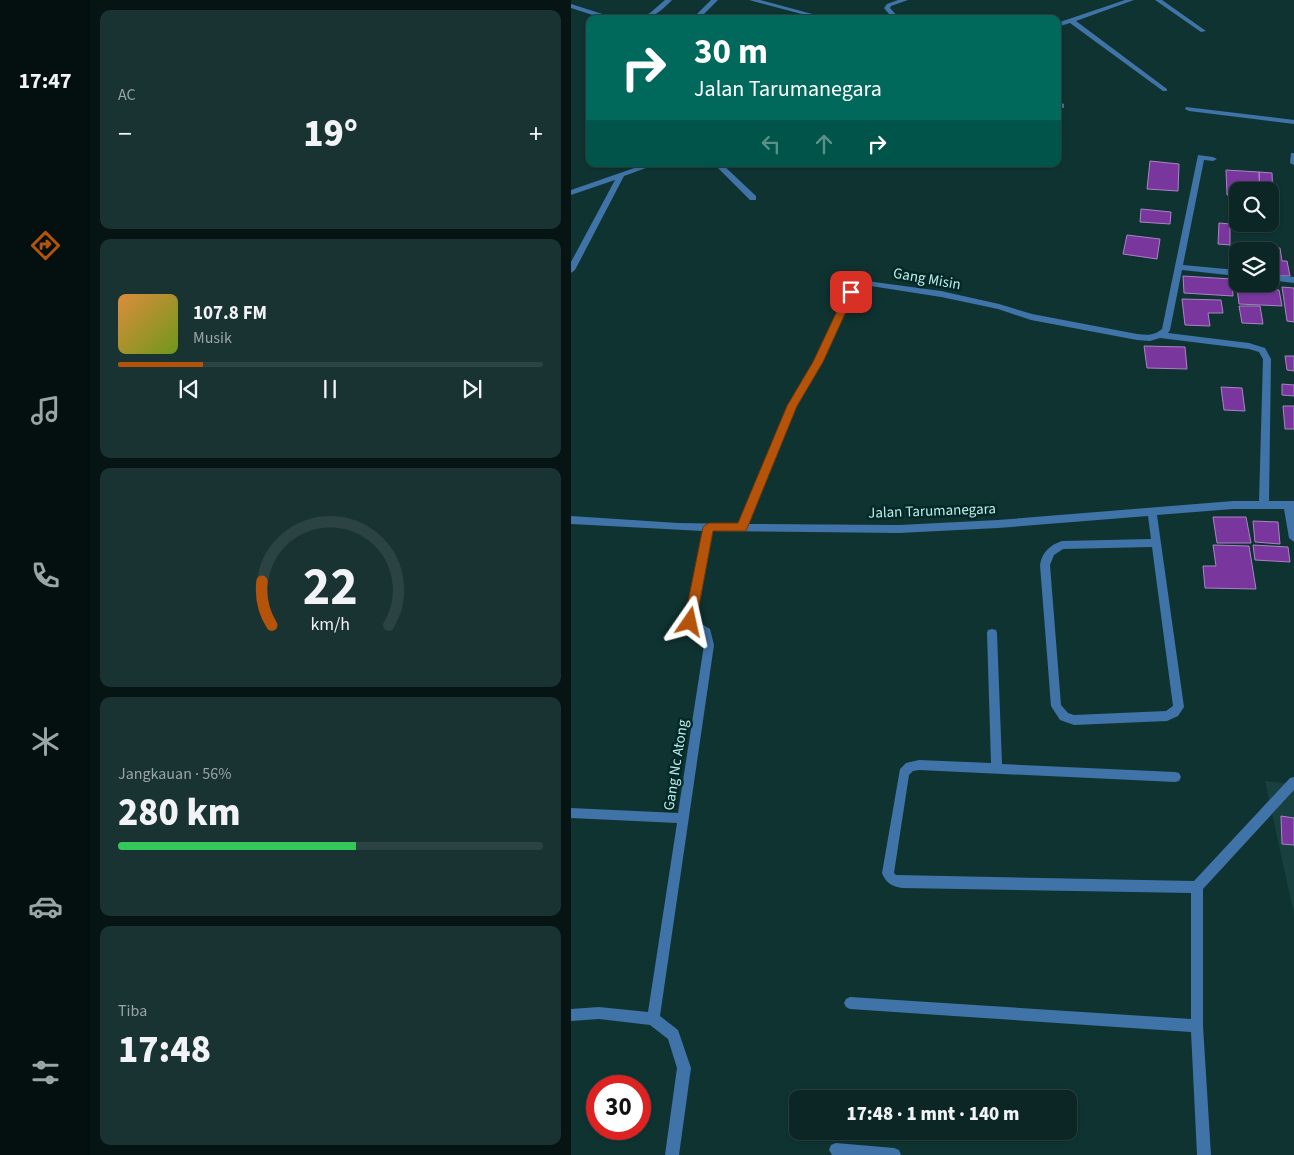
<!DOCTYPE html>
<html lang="id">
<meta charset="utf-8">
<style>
:root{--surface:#0b2625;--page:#193232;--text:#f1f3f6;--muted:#9aa5a7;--line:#2b4342;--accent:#b45309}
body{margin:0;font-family:"Source Sans 3",sans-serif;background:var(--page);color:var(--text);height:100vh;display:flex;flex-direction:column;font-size:19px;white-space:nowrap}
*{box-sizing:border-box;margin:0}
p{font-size:16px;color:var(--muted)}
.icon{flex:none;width:28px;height:28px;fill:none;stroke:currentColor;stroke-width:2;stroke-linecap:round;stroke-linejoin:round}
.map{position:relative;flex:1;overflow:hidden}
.details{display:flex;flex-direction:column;gap:10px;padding:10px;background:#061514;width:481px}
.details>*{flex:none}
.hud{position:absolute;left:15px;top:15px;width:475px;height:152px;border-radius:10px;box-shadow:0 1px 4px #0004,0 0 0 1px var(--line);background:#00695c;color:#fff;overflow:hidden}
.tools{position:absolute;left:658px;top:182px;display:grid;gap:10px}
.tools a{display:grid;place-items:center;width:50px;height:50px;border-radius:10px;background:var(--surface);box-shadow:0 1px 4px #0004,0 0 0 1px var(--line);font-size:25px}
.speed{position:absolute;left:15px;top:1075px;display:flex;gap:10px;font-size:25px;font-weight:700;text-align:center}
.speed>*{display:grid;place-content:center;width:65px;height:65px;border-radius:50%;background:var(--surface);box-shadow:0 1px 4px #0004,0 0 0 1px var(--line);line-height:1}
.speed .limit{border:8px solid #d22;background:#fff;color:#111}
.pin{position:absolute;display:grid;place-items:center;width:42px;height:42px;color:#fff;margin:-21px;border-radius:10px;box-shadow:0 2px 8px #0006}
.me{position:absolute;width:55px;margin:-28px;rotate:11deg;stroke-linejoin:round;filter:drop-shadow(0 0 4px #0008)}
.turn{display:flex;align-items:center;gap:18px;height:105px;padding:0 25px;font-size:22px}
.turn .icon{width:65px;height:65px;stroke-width:2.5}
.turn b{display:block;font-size:35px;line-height:42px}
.lanes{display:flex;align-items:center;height:48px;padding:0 25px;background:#0003;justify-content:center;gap:25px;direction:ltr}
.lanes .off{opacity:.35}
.big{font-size:38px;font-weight:800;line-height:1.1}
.details .tile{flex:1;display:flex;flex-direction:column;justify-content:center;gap:8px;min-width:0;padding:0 18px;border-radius:10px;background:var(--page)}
.details .dial{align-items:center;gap:0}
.dial svg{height:130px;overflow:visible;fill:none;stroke:var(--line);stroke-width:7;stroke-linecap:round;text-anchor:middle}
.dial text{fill:var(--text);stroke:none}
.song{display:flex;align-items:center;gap:15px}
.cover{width:60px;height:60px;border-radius:8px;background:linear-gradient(135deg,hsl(30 70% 55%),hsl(80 70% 35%))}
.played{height:5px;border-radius:2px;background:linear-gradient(90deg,var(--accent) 20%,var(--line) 20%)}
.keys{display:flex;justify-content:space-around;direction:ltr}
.heat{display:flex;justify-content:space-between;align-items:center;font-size:28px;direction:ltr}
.charge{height:8px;border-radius:4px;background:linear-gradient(90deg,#34c759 56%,var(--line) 0)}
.trip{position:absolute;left:218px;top:1090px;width:288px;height:50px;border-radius:10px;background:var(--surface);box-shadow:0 1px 4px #0004,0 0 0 1px var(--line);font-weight:800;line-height:50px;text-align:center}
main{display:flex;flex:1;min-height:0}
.dock{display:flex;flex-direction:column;width:90px;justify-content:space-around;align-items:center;background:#040f0f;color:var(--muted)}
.dock .icon{width:35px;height:35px}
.dock .on{color:var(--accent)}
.dock b{font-size:22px;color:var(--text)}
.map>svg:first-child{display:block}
.built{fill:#17403e}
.building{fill:#79379d;stroke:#aa84c4}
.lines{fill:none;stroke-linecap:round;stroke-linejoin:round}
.street{fill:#4073a8;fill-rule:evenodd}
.route{fill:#b45309;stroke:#753606}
.labels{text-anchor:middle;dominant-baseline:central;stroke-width:5;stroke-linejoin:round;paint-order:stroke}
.street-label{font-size:15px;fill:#bceeea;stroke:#032827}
</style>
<main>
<nav class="dock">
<b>17:47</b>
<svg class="icon on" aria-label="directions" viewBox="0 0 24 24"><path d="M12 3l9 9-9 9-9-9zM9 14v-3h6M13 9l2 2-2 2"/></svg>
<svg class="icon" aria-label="music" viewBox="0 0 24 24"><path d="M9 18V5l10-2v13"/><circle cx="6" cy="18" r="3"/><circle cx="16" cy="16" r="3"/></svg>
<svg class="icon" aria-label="phone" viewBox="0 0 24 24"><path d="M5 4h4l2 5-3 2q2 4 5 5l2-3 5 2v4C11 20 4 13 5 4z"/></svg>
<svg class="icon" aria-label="climate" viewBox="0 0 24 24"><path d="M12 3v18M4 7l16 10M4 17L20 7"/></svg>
<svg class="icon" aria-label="car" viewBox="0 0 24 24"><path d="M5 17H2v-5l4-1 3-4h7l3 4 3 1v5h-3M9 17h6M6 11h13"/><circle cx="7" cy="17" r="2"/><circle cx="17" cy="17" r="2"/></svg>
<svg class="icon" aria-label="filters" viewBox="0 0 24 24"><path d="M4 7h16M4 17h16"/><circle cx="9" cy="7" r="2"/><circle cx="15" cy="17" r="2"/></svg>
</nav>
<section class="details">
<div class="tile"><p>AC</p>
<div class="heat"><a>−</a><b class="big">19°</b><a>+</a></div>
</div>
<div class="tile">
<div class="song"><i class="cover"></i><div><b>107.8 FM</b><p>Musik</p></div></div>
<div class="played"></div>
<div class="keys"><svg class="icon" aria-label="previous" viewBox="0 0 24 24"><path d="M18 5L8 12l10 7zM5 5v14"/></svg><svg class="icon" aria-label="pause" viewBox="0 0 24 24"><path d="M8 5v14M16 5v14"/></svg><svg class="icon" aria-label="next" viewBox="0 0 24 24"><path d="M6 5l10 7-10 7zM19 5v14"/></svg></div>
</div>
<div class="tile dial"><svg viewBox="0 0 100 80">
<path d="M14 69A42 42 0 1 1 86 69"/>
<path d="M14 69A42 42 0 0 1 8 42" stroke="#b45309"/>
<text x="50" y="56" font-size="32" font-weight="700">22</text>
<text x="50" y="72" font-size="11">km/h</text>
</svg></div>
<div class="tile"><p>Jangkauan · 56%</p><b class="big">280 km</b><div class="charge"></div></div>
<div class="tile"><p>Tiba</p><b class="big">17:48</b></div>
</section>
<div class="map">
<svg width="723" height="1155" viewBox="0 0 723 1155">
<rect width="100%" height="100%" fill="#0f3331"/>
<path class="built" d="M694,781L723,784V914Z"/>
<path class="building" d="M579,161L608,164L607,191L576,189Z
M655,170L688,172L689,191H666V195H656Z
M688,172L701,173L702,198H699V191H689Z
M570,209L600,212L599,224L569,222Z
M648,223L659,224V245L647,244Z
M556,235L589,239L586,259L552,254Z
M662,246L709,248L711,261H716L719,276L700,275L699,251H666V265Z
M612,276L661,279L662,296L613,293Z
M711,287L723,288V322L716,321Z
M666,288L708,290L711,306L668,304Z
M611,299L650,300L652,313H637L639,326L614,325Z
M668,306H689L692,324L671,323Z
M573,346L614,347L616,369L576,368Z
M714,356H723V371L716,370Z
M711,384L723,385V396L711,395Z
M650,387L671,388L674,411L653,410Z
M712,406H723V429H714Z
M642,517H675L680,543H646Z
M682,521L707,522L709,544L684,542Z
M642,545L678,546L685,589L634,588L632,566H645Z
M682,545L717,547L719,562L684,560Z
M710,816L723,818V845L711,844Z"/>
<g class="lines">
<path class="street" d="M94,0H101C91,10 82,19 67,19L79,13Z
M140,0H147L128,19H121Z
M178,0H189L245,15L242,17Z
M327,0H337L320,6L319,8L329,19H322L313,8L316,4Z
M554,0H563L505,21L596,89V91H592L499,23L486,27V23Z
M584,0H591L635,31L630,32Z
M0,4L44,18L45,19H34L0,8Z
M486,101L493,104V108L486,107Z
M615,107L723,120V124L618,111L614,109Z
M720,153H723V165L719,163Z
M627,155L642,157L646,159L642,161L633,160L612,265L666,270V276L611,270L599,330L597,333L678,343L694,348L700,359L698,501H723V542L718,538L713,509H662L586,515L613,707L607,716L596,721L503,725L489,720L480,706L469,565C471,552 479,545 491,541L580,539L577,516L427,528L328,533L142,531L124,620L139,629L143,645L89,1016L107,1030L120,1068L108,1155H94L106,1068L97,1039L79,1025L28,1019L0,1021V1009L28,1007L77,1012L106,823L0,818V808L107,813L133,645L130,634L115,625L114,622L132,531L0,524V516L107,523L168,524L217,406L243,362L281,279L370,291L428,304L461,314L566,334C576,335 583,336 591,329ZM287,284L370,297L427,309L460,320L566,340L579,341L589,338L678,349L688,352L692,359L688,501H662L427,520L328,525L178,524L225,406L251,362ZM581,547L602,706L595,711L503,715L497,713L490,705L479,565L483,555L492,549Z
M75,164H86L53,176L4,270L0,273V262L44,180L0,195V190Z
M143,164H151L185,196V200H179Z
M699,274L723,277V283L699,280Z
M421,629L425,630L426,633L431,764L604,772L608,773L610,777L608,781L604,782L348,770L342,771L338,775L323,873L325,875L623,881L719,778L723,777V790L632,889V1026L640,1155H626L620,1032L279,1009L275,1007L273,1003L275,999L279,997L620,1019V893L331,888C320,886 315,883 311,873L329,769L335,763L348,760L420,763L416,633L417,630Z
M265,1143L323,1148L328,1150L330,1155H261L258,1150L260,1145Z"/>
</g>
<path class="route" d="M280,289L284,292L252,362L226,406L175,531H142L125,622L123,626H115L113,622L132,527L138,523H167L216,406L242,362L275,292Z"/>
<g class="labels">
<g class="street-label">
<text transform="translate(356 279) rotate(10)">Gang Misin</text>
<text transform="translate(361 511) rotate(-2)">Jalan Tarumanegara</text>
<text transform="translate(105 765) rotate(-81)">Gang Nc Atong</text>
</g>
</g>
</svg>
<div class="tools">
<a><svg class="icon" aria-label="search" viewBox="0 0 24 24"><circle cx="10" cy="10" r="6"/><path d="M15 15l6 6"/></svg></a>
<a><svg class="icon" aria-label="layers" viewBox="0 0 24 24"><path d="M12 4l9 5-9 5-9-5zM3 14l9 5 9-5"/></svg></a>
</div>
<div class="speed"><div class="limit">30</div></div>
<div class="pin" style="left:280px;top:292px;background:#d93025"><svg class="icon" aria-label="arrive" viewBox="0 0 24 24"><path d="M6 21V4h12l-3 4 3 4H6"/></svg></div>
<svg class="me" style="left:119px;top:622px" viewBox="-20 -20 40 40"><path d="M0-17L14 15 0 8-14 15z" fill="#b45309" stroke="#fff" stroke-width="4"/></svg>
<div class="trip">17:48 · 1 mnt · 140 m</div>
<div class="hud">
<div class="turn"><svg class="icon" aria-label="right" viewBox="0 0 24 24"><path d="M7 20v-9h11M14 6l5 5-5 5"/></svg><div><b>30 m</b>Jalan Tarumanegara</div></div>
<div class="lanes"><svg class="icon off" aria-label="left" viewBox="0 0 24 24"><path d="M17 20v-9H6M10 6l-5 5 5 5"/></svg><svg class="icon off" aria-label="ahead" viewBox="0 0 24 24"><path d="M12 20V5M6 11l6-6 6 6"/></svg><svg class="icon" aria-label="right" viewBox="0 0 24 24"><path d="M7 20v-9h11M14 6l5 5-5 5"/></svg></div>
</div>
</div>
</main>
